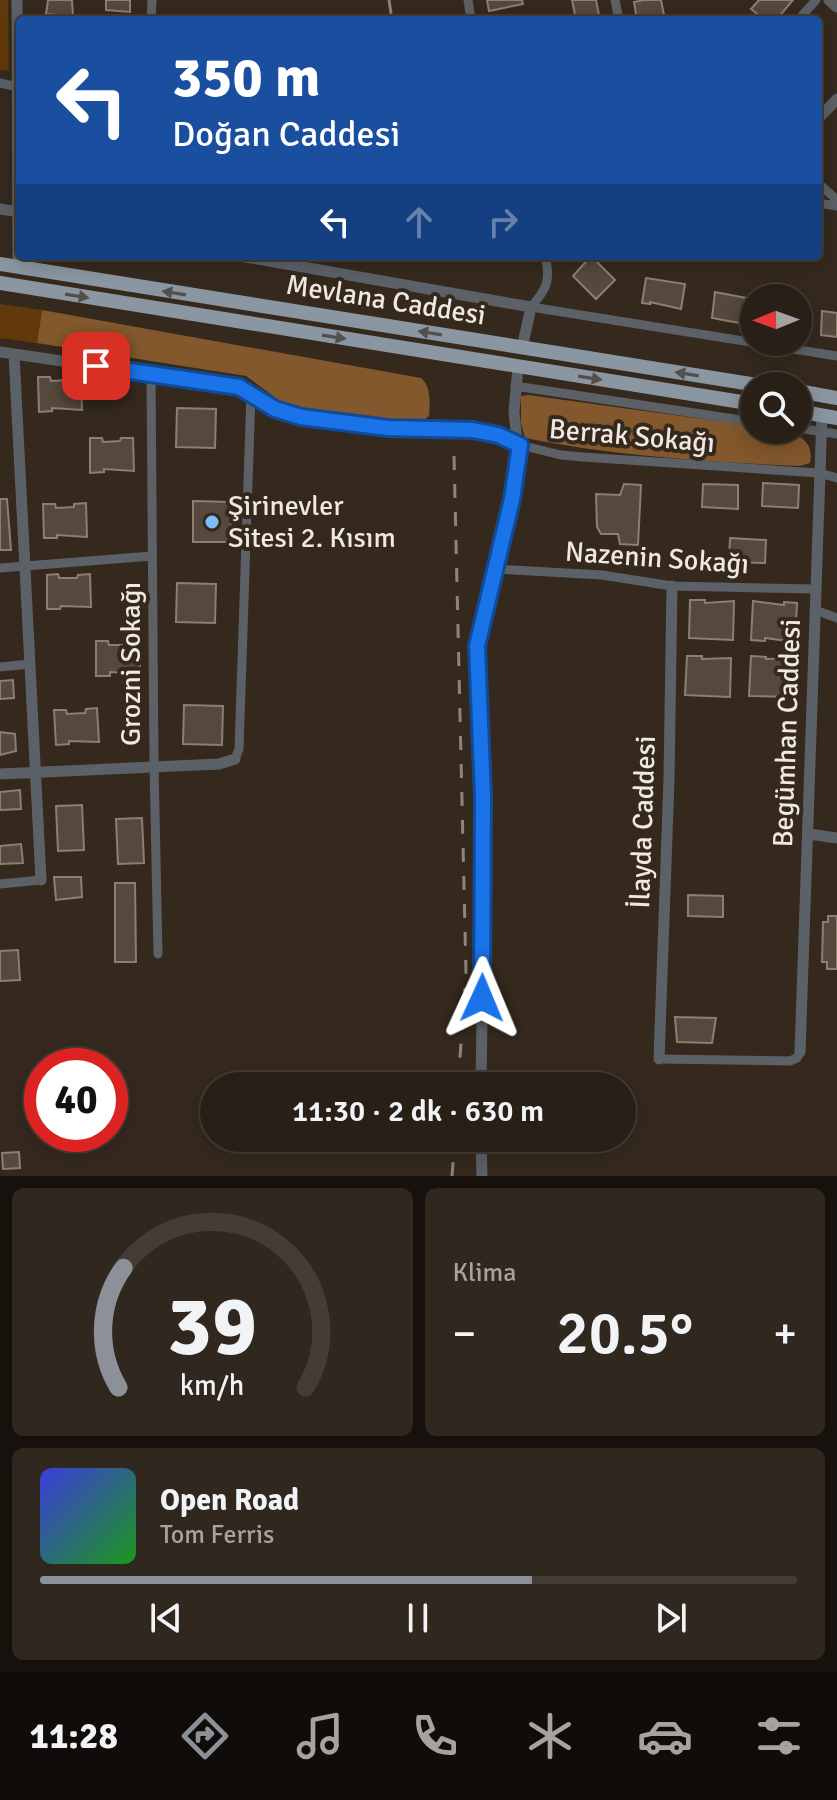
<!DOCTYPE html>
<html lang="tr">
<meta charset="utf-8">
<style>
:root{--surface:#281f16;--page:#30271f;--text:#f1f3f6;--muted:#a5a2a1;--line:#443d35;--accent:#8c9099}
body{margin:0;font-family:Signika,sans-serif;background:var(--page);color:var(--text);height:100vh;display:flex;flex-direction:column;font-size:30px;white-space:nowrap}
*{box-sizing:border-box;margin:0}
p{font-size:26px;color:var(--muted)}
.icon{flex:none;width:44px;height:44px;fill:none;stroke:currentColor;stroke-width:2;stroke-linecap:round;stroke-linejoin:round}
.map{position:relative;height:1176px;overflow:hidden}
.panel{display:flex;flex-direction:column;gap:12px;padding:12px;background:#16110c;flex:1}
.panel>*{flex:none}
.hud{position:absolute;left:16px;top:16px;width:806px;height:244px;border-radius:8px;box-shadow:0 4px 20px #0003,0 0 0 2px var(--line);background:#1a4fa0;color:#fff;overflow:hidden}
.needle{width:52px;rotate:269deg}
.controls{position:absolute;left:740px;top:284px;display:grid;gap:16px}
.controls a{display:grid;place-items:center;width:72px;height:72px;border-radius:50%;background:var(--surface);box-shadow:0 4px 20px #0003,0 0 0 2px var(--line);font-size:40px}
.speed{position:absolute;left:24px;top:1048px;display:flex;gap:16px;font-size:40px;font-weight:700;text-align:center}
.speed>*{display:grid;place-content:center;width:104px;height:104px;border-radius:50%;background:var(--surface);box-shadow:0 4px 20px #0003,0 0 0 2px var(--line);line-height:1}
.speed .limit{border:12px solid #d22;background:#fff;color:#111}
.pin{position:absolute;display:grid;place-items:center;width:68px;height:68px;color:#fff;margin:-34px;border-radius:16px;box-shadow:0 4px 12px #0006}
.me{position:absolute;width:88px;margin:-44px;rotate:1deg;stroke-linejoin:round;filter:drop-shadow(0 0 6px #0008)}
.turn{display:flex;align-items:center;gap:28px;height:168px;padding:0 24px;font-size:36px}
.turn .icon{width:104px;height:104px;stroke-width:2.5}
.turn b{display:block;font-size:56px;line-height:68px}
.lanes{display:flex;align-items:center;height:76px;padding:0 24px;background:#0003;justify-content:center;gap:40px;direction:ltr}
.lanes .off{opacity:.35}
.big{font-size:60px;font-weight:600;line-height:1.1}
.panel .widget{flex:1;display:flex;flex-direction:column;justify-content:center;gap:12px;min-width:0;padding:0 28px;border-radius:12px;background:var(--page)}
.panel .dial{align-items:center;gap:0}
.dial svg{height:208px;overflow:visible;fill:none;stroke:var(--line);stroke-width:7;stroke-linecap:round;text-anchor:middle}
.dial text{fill:var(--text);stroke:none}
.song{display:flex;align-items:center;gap:24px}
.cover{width:96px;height:96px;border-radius:12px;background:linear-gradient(135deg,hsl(240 70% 55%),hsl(120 70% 35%))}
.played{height:8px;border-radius:4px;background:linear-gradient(90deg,var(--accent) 65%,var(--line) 65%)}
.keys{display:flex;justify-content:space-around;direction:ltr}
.heat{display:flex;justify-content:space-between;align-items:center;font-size:44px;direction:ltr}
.panel .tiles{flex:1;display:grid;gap:12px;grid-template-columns:1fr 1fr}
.widget:last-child{grid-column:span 2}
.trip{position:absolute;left:200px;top:1072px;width:436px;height:80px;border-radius:40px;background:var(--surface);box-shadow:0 4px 20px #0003,0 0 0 2px var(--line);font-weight:600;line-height:80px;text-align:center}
.tabs{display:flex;height:128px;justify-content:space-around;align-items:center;background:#100c09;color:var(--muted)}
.tabs .icon{width:56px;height:56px}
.tabs .active{color:var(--accent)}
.tabs b{font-size:36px;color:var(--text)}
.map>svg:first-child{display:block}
.green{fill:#61390a}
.forest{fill:#82582c}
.building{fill:#55483c;stroke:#8c7e71;stroke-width:2}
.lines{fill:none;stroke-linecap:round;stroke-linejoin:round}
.minor{stroke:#5b6167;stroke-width:9}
.tertiary{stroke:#5b6167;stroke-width:11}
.primary{stroke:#8a96a1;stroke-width:14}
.rail{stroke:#8e847b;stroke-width:3;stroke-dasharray:14 14;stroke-linecap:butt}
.oneway{fill:#534f4c}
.route-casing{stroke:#114b97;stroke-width:20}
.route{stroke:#1a73e8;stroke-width:14}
.poi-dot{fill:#7ebdf9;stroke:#35291e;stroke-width:3}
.labels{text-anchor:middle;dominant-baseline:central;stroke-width:8;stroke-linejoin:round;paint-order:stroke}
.street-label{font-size:28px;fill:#f0e8e1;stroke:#35291e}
.poi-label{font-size:28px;fill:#f0e8e1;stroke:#35291e;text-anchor:start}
</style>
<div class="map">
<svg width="837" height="1176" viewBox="0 0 837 1176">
<rect width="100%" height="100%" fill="#35291e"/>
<path class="green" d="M0,0H8L9,71L0,70Z
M0,304L42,310L37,343L0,338Z"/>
<path class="forest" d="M42,310L421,378C431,386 430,403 429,416L425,419L398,421L314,412L284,404L246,376L37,343Z
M528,395L754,426V430C777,430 817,430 810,463L800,466C708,462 616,456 525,438L521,423V396Z"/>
<path class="building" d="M48,0H72L73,16L46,14Z
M106,0H130V12L106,10Z
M487,0H522L523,4L489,11Z
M572,0H596L600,20H576Z
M644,0H661L665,20H637L634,2Z
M759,0H793L776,20H764L751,9Z
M591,256L615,280L596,299L573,276Z
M646,278L685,284L681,309L650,302V304L642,303Z
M715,292L752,299L745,324L712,318Z
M822,311L837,313V337L821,335Z
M81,376L82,410L52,408V411L39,412L38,377H50L51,381L69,380L70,377Z
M177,408L216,409L215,448L176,447Z
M90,438H102L103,442L120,441L121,438H133L134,471L104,469V472L90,473Z
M763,483L799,485L798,508L762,506Z
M624,484L641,485L638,545L620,544L618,534H601L597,527L596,494L620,495Z
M703,484L738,485V509L702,507Z
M0,499H7L11,550H0Z
M193,501L231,502V542H193Z
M86,503L87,537L57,535V538H44L43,504H55L56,508L74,507V504Z
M730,538L766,540L765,563L729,562Z
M58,574L59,578H77L78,575L90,574L91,607L61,606L60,609H47V575Z
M177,583L216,584L215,623L176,622Z
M690,600H705V603L734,601L733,640L689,638Z
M753,601L784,605V602L797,603L795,642L765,638V641L751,640Z
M96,641H108L109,645H126L127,641H139L140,674L110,672V676H96Z
M687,656H702V659L731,658L730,697L685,695Z
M751,656L766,657V659L795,658L793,697L749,696Z
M13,680L14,698L0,699V681Z
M184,705L223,706L222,745L183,744Z
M97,708L99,742L69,741V744L56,745L54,710H66L67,714L85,713L86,709Z
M0,732L15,734L16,751L0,755Z
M20,790L21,809L0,810V792Z
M82,805L84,850L58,851L56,806Z
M142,818L144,863L118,864L116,819Z
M21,844L23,863L0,864V846Z
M54,877H81L82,897L56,900Z
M115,883H135L136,962H115Z
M688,895L723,896V917L688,916Z
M828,916H837V969H827V962H822L823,922H828Z
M18,950L20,980L0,981V951Z
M675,1017L716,1018L712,1043L677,1042Z
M19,1152L20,1168L3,1169L2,1153Z"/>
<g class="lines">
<path class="minor" d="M468,0L471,20
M615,0L619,20
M151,20L152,0
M798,20L816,0
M0,83L18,87
M818,183L837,200
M818,203L837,206
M531,307L837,356
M531,307C547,289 551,280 545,256
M151,373L154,766L158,954
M515,386L754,422
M798,428L837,434
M520,445L561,455L583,457L819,473L837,478
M0,568L152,556
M496,569L602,575L672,586L815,589
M815,610L837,618
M0,667L30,664
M235,759L239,749L251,393
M0,884L41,880
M659,1059L790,1061L797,1058L800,1052"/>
<path class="tertiary" d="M17,0L18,267
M829,0L837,7
M818,119L837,99
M0,209L20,212
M240,256L531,307L522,348
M0,352L239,387L275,409L301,417L388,428L473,430L498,435L520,445
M14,354L41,880
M0,774L219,764L235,759
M809,834L837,838
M800,1052L822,415
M659,1059L669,779L672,586
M481,1086L484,882L477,646L519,460L514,412L518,367
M481,1138L482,1176"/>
<path class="primary" d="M0,264L764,386
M0,283L754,404
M798,391L837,398
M798,411L837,418"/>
<path class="rail" d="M389,0L392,20
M454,456L466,973L458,1086
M452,1176L455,1138"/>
</g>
<defs><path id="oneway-solid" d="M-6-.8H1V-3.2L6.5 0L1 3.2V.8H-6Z" transform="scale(2)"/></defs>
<g class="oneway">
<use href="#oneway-solid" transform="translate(174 293) rotate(-171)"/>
<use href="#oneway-solid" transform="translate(77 296) rotate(9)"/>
<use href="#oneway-solid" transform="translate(430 333) rotate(-171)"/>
<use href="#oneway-solid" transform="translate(334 337) rotate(9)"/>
<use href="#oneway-solid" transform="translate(687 374) rotate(-171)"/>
<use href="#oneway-solid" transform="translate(590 378) rotate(9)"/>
</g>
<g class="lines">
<defs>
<path id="route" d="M96,366L239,387L275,409L301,417L388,428L473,430L498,435L520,445L512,499L477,646L483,797L482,998"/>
</defs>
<use href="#route" class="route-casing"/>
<use href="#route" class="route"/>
</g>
<circle class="poi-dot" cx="212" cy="522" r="8"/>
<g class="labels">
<g class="street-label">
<text transform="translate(386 300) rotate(9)">Mevlana Caddesi</text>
<text transform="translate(632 436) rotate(5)">Berrak Sokağı</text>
<text transform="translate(657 558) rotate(4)">Nazenin Sokağı</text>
<text transform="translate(131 664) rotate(-90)">Grozni Sokağı</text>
<text transform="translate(787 733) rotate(-88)">Begümhan Caddesi</text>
<text transform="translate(643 822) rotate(-88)">İlayda Caddesi</text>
</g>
<g class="poi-label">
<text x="228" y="506">Şirinevler<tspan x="228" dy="32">Sitesi 2. Kısım</tspan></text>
</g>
</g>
</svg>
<div class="controls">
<a><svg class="needle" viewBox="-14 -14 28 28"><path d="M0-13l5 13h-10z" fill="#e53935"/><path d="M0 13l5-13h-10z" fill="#a5a2a1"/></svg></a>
<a><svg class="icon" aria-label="search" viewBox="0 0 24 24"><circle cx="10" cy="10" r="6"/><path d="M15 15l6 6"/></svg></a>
</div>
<div class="speed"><div class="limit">40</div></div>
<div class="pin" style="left:96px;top:366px;background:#d93025"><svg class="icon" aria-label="arrive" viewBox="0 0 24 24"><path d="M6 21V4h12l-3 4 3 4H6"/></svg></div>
<svg class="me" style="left:482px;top:998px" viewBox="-20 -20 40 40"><path d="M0-17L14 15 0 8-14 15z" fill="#1a73e8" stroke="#fff" stroke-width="4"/></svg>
<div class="trip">11:30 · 2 dk · 630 m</div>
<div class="hud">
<div class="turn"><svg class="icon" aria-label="left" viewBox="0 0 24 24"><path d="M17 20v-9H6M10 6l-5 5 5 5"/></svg><div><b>350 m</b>Doğan Caddesi</div></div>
<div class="lanes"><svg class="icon" aria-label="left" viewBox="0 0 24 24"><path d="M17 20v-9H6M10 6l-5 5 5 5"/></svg><svg class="icon off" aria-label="ahead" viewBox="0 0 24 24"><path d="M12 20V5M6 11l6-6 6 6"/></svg><svg class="icon off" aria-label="right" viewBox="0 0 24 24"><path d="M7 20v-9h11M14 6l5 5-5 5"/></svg></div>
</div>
</div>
<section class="panel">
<div class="tiles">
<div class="widget dial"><svg viewBox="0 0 100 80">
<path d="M14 69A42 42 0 1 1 86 69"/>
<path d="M14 69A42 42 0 0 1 16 23" stroke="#8c9099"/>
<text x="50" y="56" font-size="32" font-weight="700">39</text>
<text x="50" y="72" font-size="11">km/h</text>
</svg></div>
<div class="widget"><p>Klima</p>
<div class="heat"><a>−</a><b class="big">20.5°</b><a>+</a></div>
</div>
<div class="widget">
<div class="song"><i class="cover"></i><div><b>Open Road</b><p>Tom Ferris</p></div></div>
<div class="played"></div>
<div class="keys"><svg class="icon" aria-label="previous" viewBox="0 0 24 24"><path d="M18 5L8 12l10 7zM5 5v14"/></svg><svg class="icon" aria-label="pause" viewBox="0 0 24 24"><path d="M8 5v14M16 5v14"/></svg><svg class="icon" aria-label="next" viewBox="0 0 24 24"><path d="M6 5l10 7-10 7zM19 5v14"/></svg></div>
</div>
</div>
</section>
<nav class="tabs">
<b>11:28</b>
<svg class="icon active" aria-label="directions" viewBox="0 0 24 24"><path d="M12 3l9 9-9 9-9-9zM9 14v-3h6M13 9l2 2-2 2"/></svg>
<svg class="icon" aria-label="music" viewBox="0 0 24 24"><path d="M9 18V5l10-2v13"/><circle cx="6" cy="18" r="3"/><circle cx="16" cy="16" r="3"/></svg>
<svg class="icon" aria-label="phone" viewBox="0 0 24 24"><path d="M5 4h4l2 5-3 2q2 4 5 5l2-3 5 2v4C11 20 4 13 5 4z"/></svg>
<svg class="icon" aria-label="climate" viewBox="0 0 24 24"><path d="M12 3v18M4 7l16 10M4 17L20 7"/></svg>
<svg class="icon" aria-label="car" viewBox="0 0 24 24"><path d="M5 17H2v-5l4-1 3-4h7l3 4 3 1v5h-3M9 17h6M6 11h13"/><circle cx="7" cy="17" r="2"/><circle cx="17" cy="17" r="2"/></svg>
<svg class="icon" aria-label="filters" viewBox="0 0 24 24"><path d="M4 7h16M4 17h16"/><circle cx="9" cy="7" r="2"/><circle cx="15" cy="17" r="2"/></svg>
</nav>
